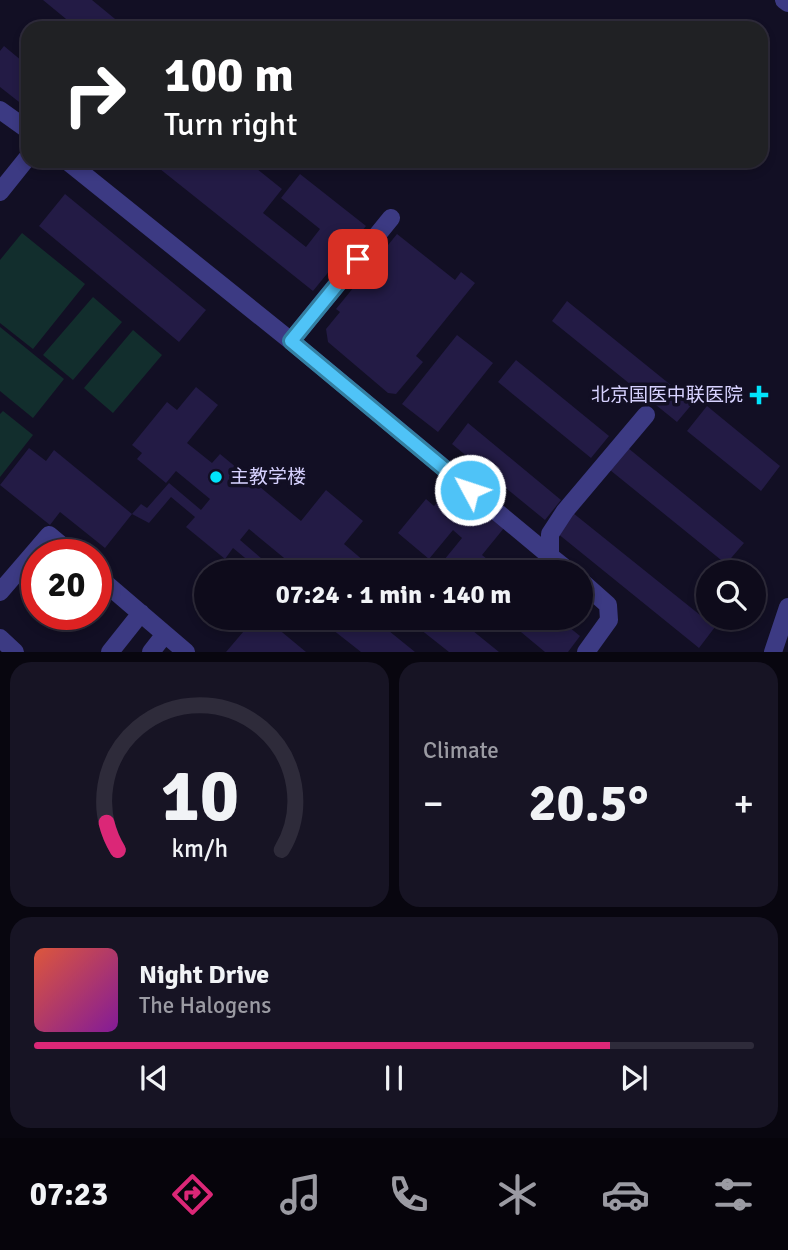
<!DOCTYPE html>
<meta charset="utf-8">
<style>
:root{--surface:#0e0b1b;--page:#171424;--text:#f1f3f6;--muted:#9b9ba3;--line:#2e2b3a;--accent:#db2777}
body{margin:0;font-family:Signika,"Noto Sans SC",sans-serif;background:var(--page);color:var(--text);height:100vh;display:flex;flex-direction:column;font-size:26px;white-space:nowrap}
*{box-sizing:border-box;margin:0}
p{font-size:23px;color:var(--muted)}
.icon{flex:none;width:38px;height:38px;fill:none;stroke:currentColor;stroke-width:2;stroke-linecap:round;stroke-linejoin:round}
.map{position:relative;height:652px;overflow:hidden}
.sheet{display:flex;flex-direction:column;gap:10px;padding:10px;background:#08060f;flex:1}
.sheet>*{flex:none}
.banner{position:absolute;left:21px;top:21px;width:747px;height:147px;border-radius:21px;box-shadow:0 4px 10px #0003,0 0 0 2px var(--line);background:#202124;color:#fff;overflow:hidden}
.controls{position:absolute;left:696px;top:560px;display:grid;gap:14px}
.controls a{display:grid;place-items:center;width:70px;height:70px;border-radius:50%;background:var(--surface);box-shadow:0 4px 10px #0003,0 0 0 2px var(--line);font-size:35px}
.speed{position:absolute;left:21px;top:539px;display:flex;gap:14px;font-size:35px;font-weight:700;text-align:center}
.speed>*{display:grid;place-content:center;width:91px;height:91px;border-radius:50%;background:var(--surface);box-shadow:0 4px 10px #0003,0 0 0 2px var(--line);line-height:1}
.speed .limit{border:10px solid #d22;background:#fff;color:#111}
.pin{position:absolute;display:grid;place-items:center;width:60px;height:60px;color:#fff;margin:-30px;border-radius:14px;box-shadow:0 4px 10px #0006}
.me{position:absolute;width:77px;margin:-38px;rotate:310deg;stroke-linejoin:round;filter:drop-shadow(0 0 5px #0008)}
.turn{display:flex;align-items:center;gap:24px;height:147px;padding:0 28px;font-size:32px}
.turn .icon{width:91px;height:91px;stroke-width:2.5}
.turn b{display:block;font-size:49px;line-height:60px}
.big{font-size:52px;font-weight:800;line-height:1.1}
.sheet .card{flex:1;display:flex;flex-direction:column;justify-content:center;gap:10px;min-width:0;padding:0 24px;border-radius:21px;background:var(--page)}
.sheet .dial{align-items:center;gap:0}
.dial svg{height:182px;overflow:visible;fill:none;stroke:var(--line);stroke-width:7;stroke-linecap:round;text-anchor:middle}
.dial text{fill:var(--text);stroke:none}
.song{display:flex;align-items:center;gap:21px}
.cover{width:84px;height:84px;border-radius:10px;background:linear-gradient(135deg,hsl(10 70% 55%),hsl(290 70% 35%))}
.played{height:7px;border-radius:4px;background:linear-gradient(90deg,var(--accent) 80%,var(--line) 80%)}
.keys{display:flex;justify-content:space-around;direction:ltr}
.heat{display:flex;justify-content:space-between;align-items:center;font-size:38px;direction:ltr}
.sheet .tiles{flex:1;display:grid;gap:10px;grid-template-columns:1fr 1fr}
.card:last-child{grid-column:span 2}
.trip{position:absolute;left:194px;top:560px;width:399px;height:70px;border-radius:35px;background:var(--surface);box-shadow:0 4px 10px #0003,0 0 0 2px var(--line);font-weight:800;line-height:70px;text-align:center}
.tab-bar{display:flex;height:112px;justify-content:space-around;align-items:center;background:#06040b;color:var(--muted)}
.tab-bar .icon{width:49px;height:49px}
.tab-bar .active{color:var(--accent)}
.tab-bar b{font-size:32px;color:var(--text)}
.map>svg:first-child{display:block}
.green{fill:#122e2d}
.building{fill:#231b45}
.lines{fill:none;stroke-linecap:round;stroke-linejoin:round}
.minor{stroke:#3c3a83;stroke-width:18}
.route-casing{stroke:#337fa1;stroke-width:18}
.route{stroke:#4fc3f7;stroke-width:12}
.poi-dot{fill:#01e4fc;stroke:#120f24;stroke-width:2.5}
.labels{text-anchor:middle;dominant-baseline:central;stroke-width:7;stroke-linejoin:round;paint-order:stroke}
.poi-label{font-size:19px;fill:#d7d2ff;stroke:#120f24;text-anchor:end}
</style>
<div class="map">
<svg width="788" height="652" viewBox="0 0 788 652">
<rect width="100%" height="100%" fill="#120f24"/>
<path class="green" d="M22,233L85,284L33,349L0,323V260Z
M93,297L122,322L73,380L43,355Z
M0,327L64,379L33,418L0,391Z
M133,330L162,355L113,413L84,388Z
M3,411L33,435L0,477V414Z"/>
<path class="building" d="M43,0H92L126,28H77Z
M4,46L28,66V109L0,87V51Z
M150,161H247L282,189L263,213L306,247L320,229L281,198L300,174L366,226L313,291Z
M65,194L206,310L179,342L39,226Z
M397,234L455,280L461,272L475,283L416,356L423,362L396,394L388,393L328,342L326,329L340,312L336,309Z
M567,301L693,403L677,422L552,321Z
M457,335L493,363L438,432L402,404Z
M516,360L609,436L591,458L498,382Z
M196,387L218,405L187,443L212,463L220,454L301,521L326,490L363,521L344,544L364,561L355,572H290L295,567L249,529L240,540L277,572H262L233,548L225,559L186,527L195,517L171,497L149,523L132,514L141,504L147,508L169,483L201,510L210,499L176,471L166,483L137,459L142,453L132,445L167,402L177,410Z
M707,406L780,466L761,491L687,431Z
M468,423L561,500L545,520L452,444Z
M29,448L46,461L54,450L132,514L105,548L60,512L50,525L0,485Z
M628,448L744,543L726,564L610,470Z
M426,499L434,506L438,502L451,513L461,500L472,509L475,504L504,528L482,555L503,572H449L440,565L462,538L453,530L429,559L398,533Z
M573,513L715,627L699,648L557,533Z
M382,558L400,572H371Z
M255,618H265L306,652H226Z
M335,618H373L415,652H361L328,626Z
M406,618H457L499,652H449Z
M504,618H558L580,636L568,652H545Z"/>
<g class="lines">
<path class="minor" d="M784,0L788,3
M0,110L28,130
M67,161L291,341L550,556
M0,192L28,157
M291,341L391,218
M570,572L550,556V534L565,511L646,415
M96,575L186,652
M581,581L608,605L609,620L586,652
M0,592L49,535L73,555
M0,638L15,652
M110,652L141,613
M151,652L165,634
M773,652L788,607"/>
</g>
<g class="lines">
<defs>
<path id="route" d="M358,259L291,341L470,490"/>
</defs>
<use href="#route" class="route-casing"/>
<use href="#route" class="route"/>
</g>
<g class="poi-dot">
<path d="M755.5 384.5h7v7h7v7h-7v7h-7v-7h-7v-7h7z"/>
<circle cx="216" cy="477" r="7"/>
</g>
<g class="labels">
<g class="poi-label">
<text x="743" y="395">北京国医中联医院</text>
<text x="230" y="477" text-anchor="start">主教学楼</text>
</g>
</g>
</svg>
<div class="controls">
<a><svg class="icon" aria-label="search" viewBox="0 0 24 24"><circle cx="10" cy="10" r="6"/><path d="M15 15l6 6"/></svg></a>
</div>
<div class="speed"><div class="limit">20</div></div>
<div class="pin" style="left:358px;top:259px;background:#d93025"><svg class="icon" aria-label="arrive" viewBox="0 0 24 24"><path d="M6 21V4h12l-3 4 3 4H6"/></svg></div>
<svg class="me" style="left:470px;top:490px" viewBox="-20 -20 40 40"><circle r="17" fill="#4fc3f7" stroke="#fff" stroke-width="3"/><path d="M0-11L8 9 0 5-8 9z" fill="#fff"/></svg>
<div class="trip">07:24 · 1 min · 140 m</div>
<div class="banner">
<div class="turn"><svg class="icon" aria-label="right" viewBox="0 0 24 24"><path d="M7 20v-9h11M14 6l5 5-5 5"/></svg><div><b>100 m</b>Turn right</div></div>
</div>
</div>
<section class="sheet">
<div class="tiles">
<div class="card dial"><svg viewBox="0 0 100 80">
<path d="M14 69A42 42 0 1 1 86 69"/>
<path d="M14 69A42 42 0 0 1 9 57" stroke="#db2777"/>
<text x="50" y="56" font-size="32" font-weight="700">10</text>
<text x="50" y="72" font-size="11">km/h</text>
</svg></div>
<div class="card"><p>Climate</p>
<div class="heat"><a>−</a><b class="big">20.5°</b><a>+</a></div>
</div>
<div class="card">
<div class="song"><i class="cover"></i><div><b>Night Drive</b><p>The Halogens</p></div></div>
<div class="played"></div>
<div class="keys"><svg class="icon" aria-label="previous" viewBox="0 0 24 24"><path d="M18 5L8 12l10 7zM5 5v14"/></svg><svg class="icon" aria-label="pause" viewBox="0 0 24 24"><path d="M8 5v14M16 5v14"/></svg><svg class="icon" aria-label="next" viewBox="0 0 24 24"><path d="M6 5l10 7-10 7zM19 5v14"/></svg></div>
</div>
</div>
</section>
<nav class="tab-bar">
<b>07:23</b>
<svg class="icon active" aria-label="directions" viewBox="0 0 24 24"><path d="M12 3l9 9-9 9-9-9zM9 14v-3h6M13 9l2 2-2 2"/></svg>
<svg class="icon" aria-label="music" viewBox="0 0 24 24"><path d="M9 18V5l10-2v13"/><circle cx="6" cy="18" r="3"/><circle cx="16" cy="16" r="3"/></svg>
<svg class="icon" aria-label="phone" viewBox="0 0 24 24"><path d="M5 4h4l2 5-3 2q2 4 5 5l2-3 5 2v4C11 20 4 13 5 4z"/></svg>
<svg class="icon" aria-label="climate" viewBox="0 0 24 24"><path d="M12 3v18M4 7l16 10M4 17L20 7"/></svg>
<svg class="icon" aria-label="car" viewBox="0 0 24 24"><path d="M5 17H2v-5l4-1 3-4h7l3 4 3 1v5h-3M9 17h6M6 11h13"/><circle cx="7" cy="17" r="2"/><circle cx="17" cy="17" r="2"/></svg>
<svg class="icon" aria-label="filters" viewBox="0 0 24 24"><path d="M4 7h16M4 17h16"/><circle cx="9" cy="7" r="2"/><circle cx="15" cy="17" r="2"/></svg>
</nav>
